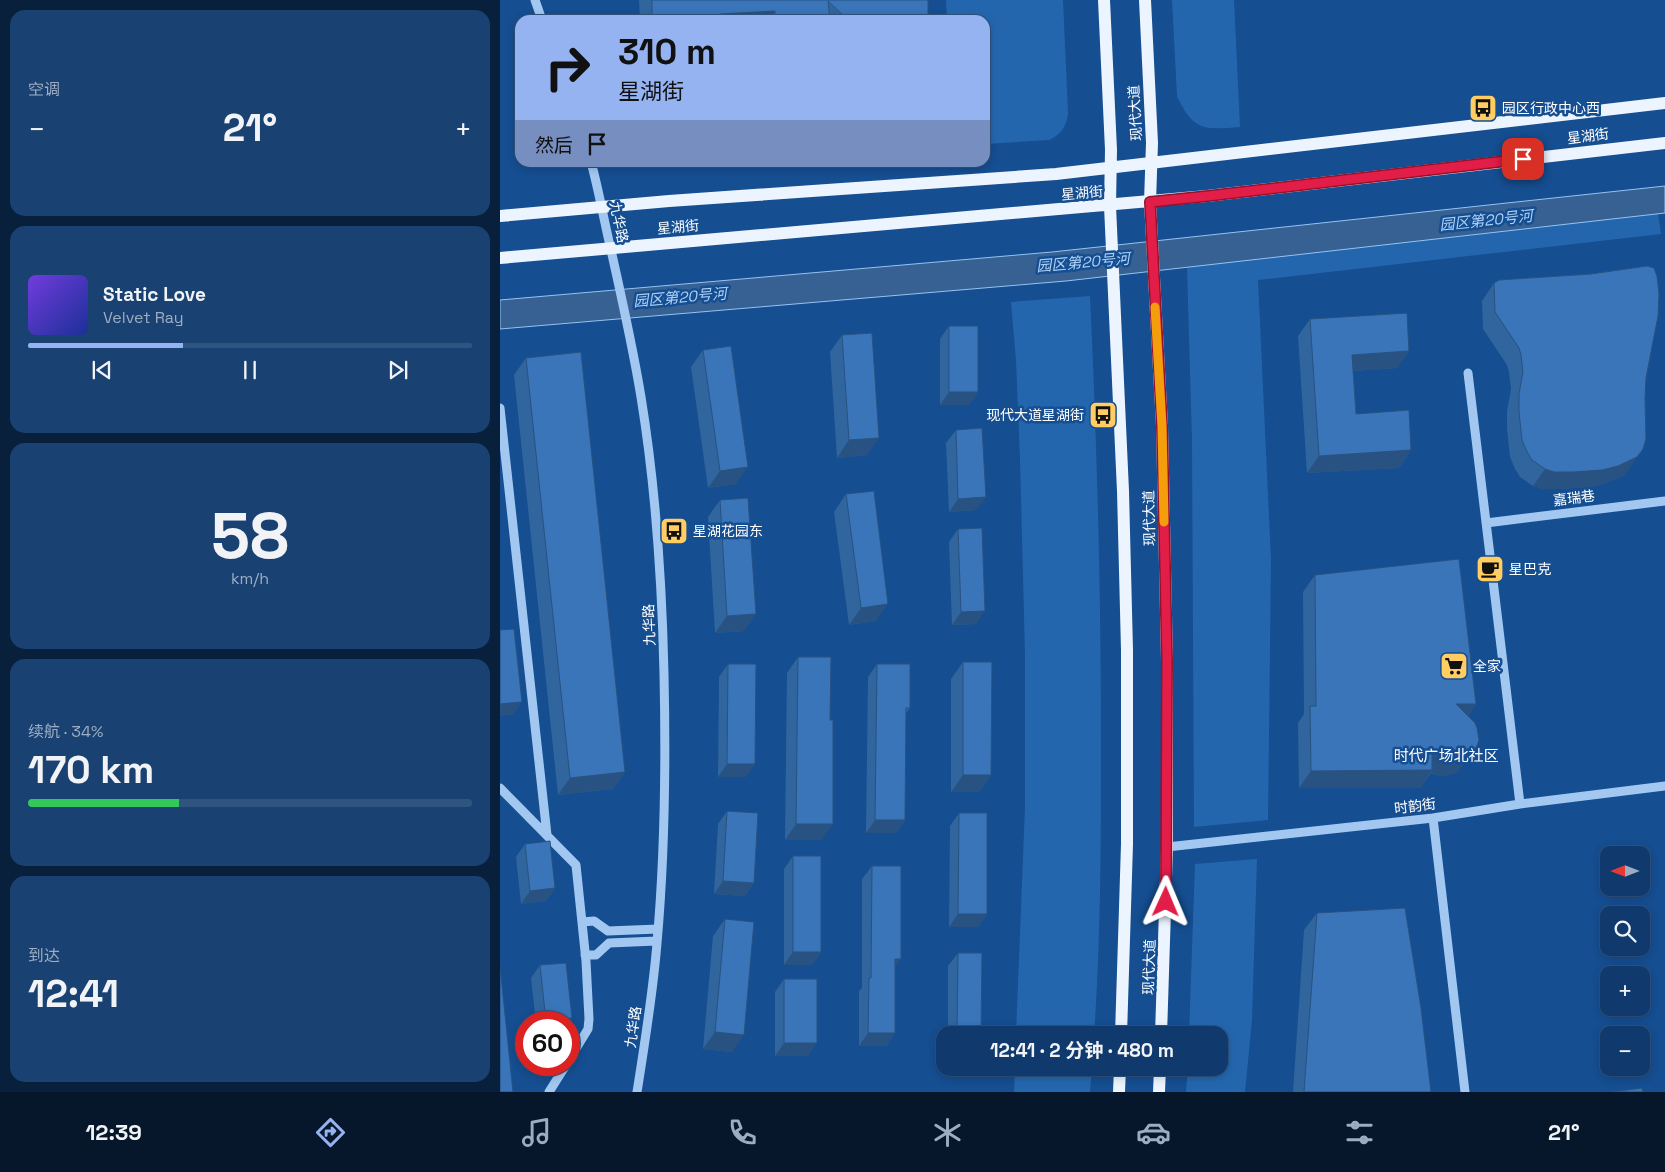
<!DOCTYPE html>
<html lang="zh">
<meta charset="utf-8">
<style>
:root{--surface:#103a6d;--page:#194172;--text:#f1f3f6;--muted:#9cadc2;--line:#305480;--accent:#95b2f1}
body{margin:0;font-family:"Space Grotesk","Noto Sans SC",sans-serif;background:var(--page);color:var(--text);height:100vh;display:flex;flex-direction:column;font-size:19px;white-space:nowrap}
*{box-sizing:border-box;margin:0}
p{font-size:16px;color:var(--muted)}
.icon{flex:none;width:28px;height:28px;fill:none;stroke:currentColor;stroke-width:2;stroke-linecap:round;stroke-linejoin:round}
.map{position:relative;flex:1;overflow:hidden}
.panel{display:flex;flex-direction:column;gap:10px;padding:10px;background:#09203c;width:500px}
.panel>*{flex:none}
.guide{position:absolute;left:15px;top:15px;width:475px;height:152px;border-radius:15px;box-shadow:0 2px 8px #0003,0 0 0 1px var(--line);background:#95b2f1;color:#111;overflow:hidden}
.needle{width:32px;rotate:270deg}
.buttons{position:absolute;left:1100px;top:846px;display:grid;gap:10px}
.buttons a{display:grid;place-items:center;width:50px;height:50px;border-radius:10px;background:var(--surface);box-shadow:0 2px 8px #0003,0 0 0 1px var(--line);font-size:25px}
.speed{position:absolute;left:15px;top:1011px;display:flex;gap:10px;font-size:25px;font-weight:700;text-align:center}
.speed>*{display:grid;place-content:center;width:65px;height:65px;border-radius:50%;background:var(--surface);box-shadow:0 2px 8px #0003,0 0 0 1px var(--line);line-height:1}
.speed .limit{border:8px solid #d22;background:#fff;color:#111}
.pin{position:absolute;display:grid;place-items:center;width:42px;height:42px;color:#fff;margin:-21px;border-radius:10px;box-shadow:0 2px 8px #0006}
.me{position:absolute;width:55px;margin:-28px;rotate:1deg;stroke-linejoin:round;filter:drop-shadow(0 0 4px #0008)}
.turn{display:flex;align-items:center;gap:18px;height:105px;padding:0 20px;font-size:22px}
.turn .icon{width:65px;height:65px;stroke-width:2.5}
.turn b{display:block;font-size:35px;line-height:42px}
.then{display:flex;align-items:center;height:48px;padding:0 20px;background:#0003;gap:10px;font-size:19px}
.big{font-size:38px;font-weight:700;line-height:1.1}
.panel .card{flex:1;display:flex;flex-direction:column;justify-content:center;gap:8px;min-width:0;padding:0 18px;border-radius:15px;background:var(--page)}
.panel .dial{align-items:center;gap:0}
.dial b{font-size:65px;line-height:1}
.song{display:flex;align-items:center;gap:15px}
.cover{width:60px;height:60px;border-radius:8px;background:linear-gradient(135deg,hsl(260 70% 55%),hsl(230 70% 35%))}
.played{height:5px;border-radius:2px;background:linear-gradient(90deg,var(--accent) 35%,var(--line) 35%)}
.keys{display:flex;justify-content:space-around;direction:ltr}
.heat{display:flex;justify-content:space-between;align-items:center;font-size:28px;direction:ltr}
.charge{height:8px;border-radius:4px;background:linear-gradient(90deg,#34c759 34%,var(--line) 0)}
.trip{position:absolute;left:436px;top:1026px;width:292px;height:50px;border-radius:15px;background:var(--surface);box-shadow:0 2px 8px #0003,0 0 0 1px var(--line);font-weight:700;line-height:50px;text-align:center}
.menu{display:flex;height:80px;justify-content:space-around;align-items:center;background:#06172c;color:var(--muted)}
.menu .icon{width:35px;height:35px}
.menu .active{color:var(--accent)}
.menu b{font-size:22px;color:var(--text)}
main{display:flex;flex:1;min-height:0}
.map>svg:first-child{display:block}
.green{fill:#2466ae}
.water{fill:#376192;stroke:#94c3f4}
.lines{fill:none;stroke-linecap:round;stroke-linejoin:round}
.minor{stroke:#a2c8f1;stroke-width:9}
.major{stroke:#ecf4ff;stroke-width:12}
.wall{fill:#31659e}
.shaded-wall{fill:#285281}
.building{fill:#3975b8;stroke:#285281}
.route-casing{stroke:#92132f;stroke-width:12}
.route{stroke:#e11d48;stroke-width:9}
.slow{stroke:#f59e0b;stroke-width:9}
.labels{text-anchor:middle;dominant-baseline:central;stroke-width:5;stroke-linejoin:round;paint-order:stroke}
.poi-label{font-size:14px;fill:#fff;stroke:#154e91;text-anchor:start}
.street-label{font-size:14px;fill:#fff;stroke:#154e91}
.water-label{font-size:15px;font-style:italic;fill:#aed2f8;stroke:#154e91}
.neighbourhood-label{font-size:15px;fill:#fff;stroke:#154e91}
</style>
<main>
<section class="panel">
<div class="card"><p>空调</p>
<div class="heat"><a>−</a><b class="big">21°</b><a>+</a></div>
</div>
<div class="card">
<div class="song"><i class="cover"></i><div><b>Static Love</b><p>Velvet Ray</p></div></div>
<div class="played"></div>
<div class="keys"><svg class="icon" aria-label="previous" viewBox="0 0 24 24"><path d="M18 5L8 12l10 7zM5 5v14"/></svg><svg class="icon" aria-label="pause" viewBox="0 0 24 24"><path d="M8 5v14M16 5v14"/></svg><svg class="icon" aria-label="next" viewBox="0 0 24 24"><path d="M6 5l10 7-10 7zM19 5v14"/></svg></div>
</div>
<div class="card dial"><b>58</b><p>km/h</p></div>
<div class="card"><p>续航 · 34%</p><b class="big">170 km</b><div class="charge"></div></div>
<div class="card"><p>到达</p><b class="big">12:41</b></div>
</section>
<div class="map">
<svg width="1165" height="1092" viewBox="0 0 1165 1092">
<rect width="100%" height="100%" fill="#154e91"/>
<path class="green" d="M446,0H563L568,113C567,125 561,135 549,140L485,144V20H447Z
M672,0H734L740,127C704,130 693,131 677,96Z
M1158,213L1161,234L758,280L771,560L768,820L694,827L692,440L687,267Z
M590,296C597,444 601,592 601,741C601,839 601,937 594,1035H516L525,807V654L520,459L516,360L511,302Z
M757,859L752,1020L745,1092H686L688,1068H720V1035H689L695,864Z
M515,1068H592L590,1092H514Z"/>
<path class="water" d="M1165,186V213L566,281L0,329V300L552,252Z"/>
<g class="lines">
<path class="minor" d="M35,0L42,20
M91,162C99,191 104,221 111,250C122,299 133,348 141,397C156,489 162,582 164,674C166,764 165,853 157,943C153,993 145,1042 137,1092
M968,373L1020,804
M0,408L47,835
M986,523L1165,501
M0,788L76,865L86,961L89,1019L88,1029L69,1060
M933,818L965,1092
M667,847L933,818L1020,804L1165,786
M82,922L94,921L108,931L158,929
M85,955H96L109,943L157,941
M49,1092L66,1065"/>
<path class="major" d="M604,0L611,150L610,206L623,491L627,650V844L621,1035
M645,0L652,143L650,202L662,426L667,660V847L661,1035
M0,216L169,201L556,174L1165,103
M0,258L707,196L1165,143
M619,1092L620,1068
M659,1092L660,1068"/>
</g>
<path class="wall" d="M139,0H428L426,20H140Z
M994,283L1125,475L1106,483L1090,487L1061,489H1042L1033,486L1020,477L1015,469L1010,457L1007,429V411L1011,389L1009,372L1007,365L983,329L982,301Z
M810,319L909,351L897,368L853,371L856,414L911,450L899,468L807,473L798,336Z
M449,326L478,392L469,405H440V339Z
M342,335L367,455L337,458L330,352Z
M203,350L236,484L208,488L191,367Z
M26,358L125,772L113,789L58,795L14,375Z
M456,430L476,510L449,512L446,443Z
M346,494L376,621L349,625L334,512Z
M220,500L244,631L215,633L208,517Z
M458,529L476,624L452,625L449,542Z
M815,575L976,704L968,716L965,763L957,772L946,776H940L931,773L920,788H799L798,723L804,714L803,592Z
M298,657L330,720L322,840H285L287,673Z
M463,662L491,775L479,792H451V679Z
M228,664L246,777H218L219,677Z
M377,664L410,708L406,713L405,820L396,833H366L368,677Z
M227,811L254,883L245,896L214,894L218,824Z
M459,813L487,914L478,927H449L450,826Z
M25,844L55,888L46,901L21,904L16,857Z
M293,856L321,952L312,965H284V869Z
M372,866L395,966V1033L386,1046H359V991L362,988V879Z
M817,913L931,1092H793L804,930Z
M225,919L232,1052L203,1049L213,936Z
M458,953L481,1035H448V966Z
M40,965L68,1022H36L31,978Z
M284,979L308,1056H275V992Z"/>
<path class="shaded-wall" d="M275,11L269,20H216L220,14Z
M417,16H428L426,20H415Z
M909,351L897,368L840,372L852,355Z
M449,392H478L469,405H440Z
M379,438L367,455L337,458L349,440Z
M1143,449L1125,475L1106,483L1090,487L1061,489H1042L1033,486L1045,469Z
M911,450L899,468L807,473L819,456Z
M248,467L236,484L208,488L220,471Z
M486,497L476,510L449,512L458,499Z
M388,604L376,621L349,625L361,608Z
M485,611L476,624L452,625L461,612Z
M256,614L244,631L215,633L227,616Z
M22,702L13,715L0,716V704Z
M956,704H976L964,721Z
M977,746L965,763L957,772L946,776H940L931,772L920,788H799L811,771Z
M227,764H255L246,777H218Z
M125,772L113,789L58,795L70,778Z
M463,775H491L479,792H451Z
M375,820H405L396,833H366Z
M296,824H333L322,840H285Z
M223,881L254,883L245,896L214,894Z
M55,888L46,901L21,904L30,891Z
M458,914H487L478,927H449Z
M293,952H321L312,965H284Z
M395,959H401L391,972Z
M72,1018L68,1022H45L46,1021Z
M215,1032L244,1035L232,1052L203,1049Z
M368,1033H395L386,1046H359Z
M284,1043H317L308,1056H275Z"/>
<path class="building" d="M152,0H428V16H417V20H348L328,1L330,20H275V11L220,14V20H152Z
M1147,266L1154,268L1157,276L1159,294L1158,316L1146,378L1145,398L1146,439L1143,449L1137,457L1118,466L1102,470L1073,472H1054L1045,469L1032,460L1027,452L1022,440L1019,412V394L1023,372L1021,355L1019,348L995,312L994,283L999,280L1091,274Z
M907,313L909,351L852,355L856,414L909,410L911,450L819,456L810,319Z
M449,326H478V392H449Z
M372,333L379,438L349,440L342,335Z
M231,346L248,467L220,471L203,350Z
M81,352L125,772L70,778L26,358Z
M482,428L486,497L458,499L456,430Z
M374,491L388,604L361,608L346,494Z
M248,498L256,614L227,616L220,500Z
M482,528L485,611L461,612L458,529Z
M959,559L976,704H956L975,723L977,728L979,740L977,746L969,755L958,759L952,758L932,752V770L811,771L810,706H816L815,575Z
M14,629L22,702L0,704V630Z
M298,657H331L330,720H333V824H296Z
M463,662H492L491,775H463Z
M228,664H256L255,764H227Z
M377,664H410V708H406L405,820H375Z
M227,811L258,813L254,883L223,881Z
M459,813H487V914H458Z
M50,841L55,888L30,891L25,844Z
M293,856H321V952H293Z
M372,866H401V959H395V1033H368L369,978H371Z
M905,908L921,1008L931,1092H804L817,913Z
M225,919L254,922L244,1035L215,1032Z
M458,953H482L481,1035H457Z
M66,963L72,1018L46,1021L40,965Z
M0,966L13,1092H0Z
M284,979H317V1043H284Z
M1142,1088L1143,1092H1112Z"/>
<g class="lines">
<defs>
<path id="route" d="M666,902L667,660L662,426L650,202L708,196L1023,159"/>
</defs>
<use href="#route" class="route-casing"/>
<use href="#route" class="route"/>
<path class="slow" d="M655,307L662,426L664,522"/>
</g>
<defs>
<symbol id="bus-square" viewBox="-11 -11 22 22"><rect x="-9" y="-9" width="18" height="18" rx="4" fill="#ffcd62" stroke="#154e91"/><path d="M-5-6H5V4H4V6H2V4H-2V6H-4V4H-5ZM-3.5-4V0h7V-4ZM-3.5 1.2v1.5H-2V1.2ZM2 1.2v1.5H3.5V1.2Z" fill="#111"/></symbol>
<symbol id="cafe-square" viewBox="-11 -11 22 22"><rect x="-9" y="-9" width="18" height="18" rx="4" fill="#ffcd62" stroke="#154e91"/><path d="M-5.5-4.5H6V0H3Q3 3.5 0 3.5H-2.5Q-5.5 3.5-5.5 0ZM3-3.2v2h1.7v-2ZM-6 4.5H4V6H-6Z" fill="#111"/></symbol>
<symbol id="supermarket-square" viewBox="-11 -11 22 22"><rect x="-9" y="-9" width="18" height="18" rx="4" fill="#ffcd62" stroke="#154e91"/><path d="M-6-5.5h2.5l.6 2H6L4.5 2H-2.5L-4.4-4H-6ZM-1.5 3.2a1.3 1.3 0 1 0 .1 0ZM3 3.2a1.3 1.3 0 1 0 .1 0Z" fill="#111"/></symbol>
</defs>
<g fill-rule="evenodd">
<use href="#bus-square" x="967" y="92" width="32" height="32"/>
<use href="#bus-square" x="587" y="399" width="32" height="32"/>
<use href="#bus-square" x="158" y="515" width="32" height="32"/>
<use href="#cafe-square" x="974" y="553" width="32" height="32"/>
<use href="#supermarket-square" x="938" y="650" width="32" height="32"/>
</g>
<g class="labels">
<g class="poi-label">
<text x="1002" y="108">园区行政中心西</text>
<text x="584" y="415" text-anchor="end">现代大道星湖街</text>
<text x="193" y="531">星湖花园东</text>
<text x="1009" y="569">星巴克</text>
<text x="973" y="666">全家</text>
</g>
<g class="street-label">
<text transform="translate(635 113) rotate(-93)">现代大道</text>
<text transform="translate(1088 136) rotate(-7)">星湖街</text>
<text transform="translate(582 193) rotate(-5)">星湖街</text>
<text transform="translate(119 222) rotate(78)">九华路</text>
<text transform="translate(178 227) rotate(-5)">星湖街</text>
<text transform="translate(1074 498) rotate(-7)">嘉瑞巷</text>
<text transform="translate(649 518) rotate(-91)">现代大道</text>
<text transform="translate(149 625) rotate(-92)">九华路</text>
<text transform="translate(915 806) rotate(-7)">时韵街</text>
<text transform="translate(649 967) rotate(-88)">现代大道</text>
<text transform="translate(133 1027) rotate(-82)">九华路</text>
</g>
<g class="water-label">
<text transform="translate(986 220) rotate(-6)">园区第20号河</text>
<text transform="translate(583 262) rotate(-5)">园区第20号河</text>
<text transform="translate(180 297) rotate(-5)">园区第20号河</text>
</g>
<g class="neighbourhood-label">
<text x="946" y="755">时代广场北社区</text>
</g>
</g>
</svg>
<div class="buttons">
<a><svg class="needle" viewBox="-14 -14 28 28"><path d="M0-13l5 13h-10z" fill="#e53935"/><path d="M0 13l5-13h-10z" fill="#9cadc2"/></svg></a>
<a><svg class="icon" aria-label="search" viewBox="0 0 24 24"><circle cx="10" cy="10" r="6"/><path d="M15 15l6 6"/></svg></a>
<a>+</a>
<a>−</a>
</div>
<div class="speed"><div class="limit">60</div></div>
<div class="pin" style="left:1023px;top:159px;background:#d93025"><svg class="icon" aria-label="arrive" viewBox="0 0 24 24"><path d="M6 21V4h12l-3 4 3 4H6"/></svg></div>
<svg class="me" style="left:666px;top:902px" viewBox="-20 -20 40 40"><path d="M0-17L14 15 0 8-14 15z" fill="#e11d48" stroke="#fff" stroke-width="4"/></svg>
<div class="trip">12:41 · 2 分钟 · 480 m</div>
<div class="guide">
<div class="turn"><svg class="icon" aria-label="right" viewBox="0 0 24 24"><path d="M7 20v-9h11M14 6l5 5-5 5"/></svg><div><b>310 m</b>星湖街</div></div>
<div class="then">然后<svg class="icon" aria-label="arrive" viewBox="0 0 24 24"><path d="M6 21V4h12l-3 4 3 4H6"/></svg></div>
</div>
</div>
</main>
<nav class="menu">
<b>12:39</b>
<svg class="icon active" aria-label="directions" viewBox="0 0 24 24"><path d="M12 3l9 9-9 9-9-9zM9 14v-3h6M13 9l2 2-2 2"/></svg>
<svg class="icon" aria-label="music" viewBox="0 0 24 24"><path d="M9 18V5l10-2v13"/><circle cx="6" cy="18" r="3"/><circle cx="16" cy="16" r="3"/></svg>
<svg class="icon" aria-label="phone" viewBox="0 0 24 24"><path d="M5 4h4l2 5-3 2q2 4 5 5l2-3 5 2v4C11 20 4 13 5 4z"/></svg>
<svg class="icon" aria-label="climate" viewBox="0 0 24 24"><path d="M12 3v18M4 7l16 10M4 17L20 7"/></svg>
<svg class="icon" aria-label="car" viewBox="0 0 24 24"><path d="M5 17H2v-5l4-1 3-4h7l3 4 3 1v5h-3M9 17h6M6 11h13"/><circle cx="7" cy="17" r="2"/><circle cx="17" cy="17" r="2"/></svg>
<svg class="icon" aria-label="filters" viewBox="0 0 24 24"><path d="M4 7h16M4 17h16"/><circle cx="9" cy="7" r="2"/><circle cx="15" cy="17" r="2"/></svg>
<b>21°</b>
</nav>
